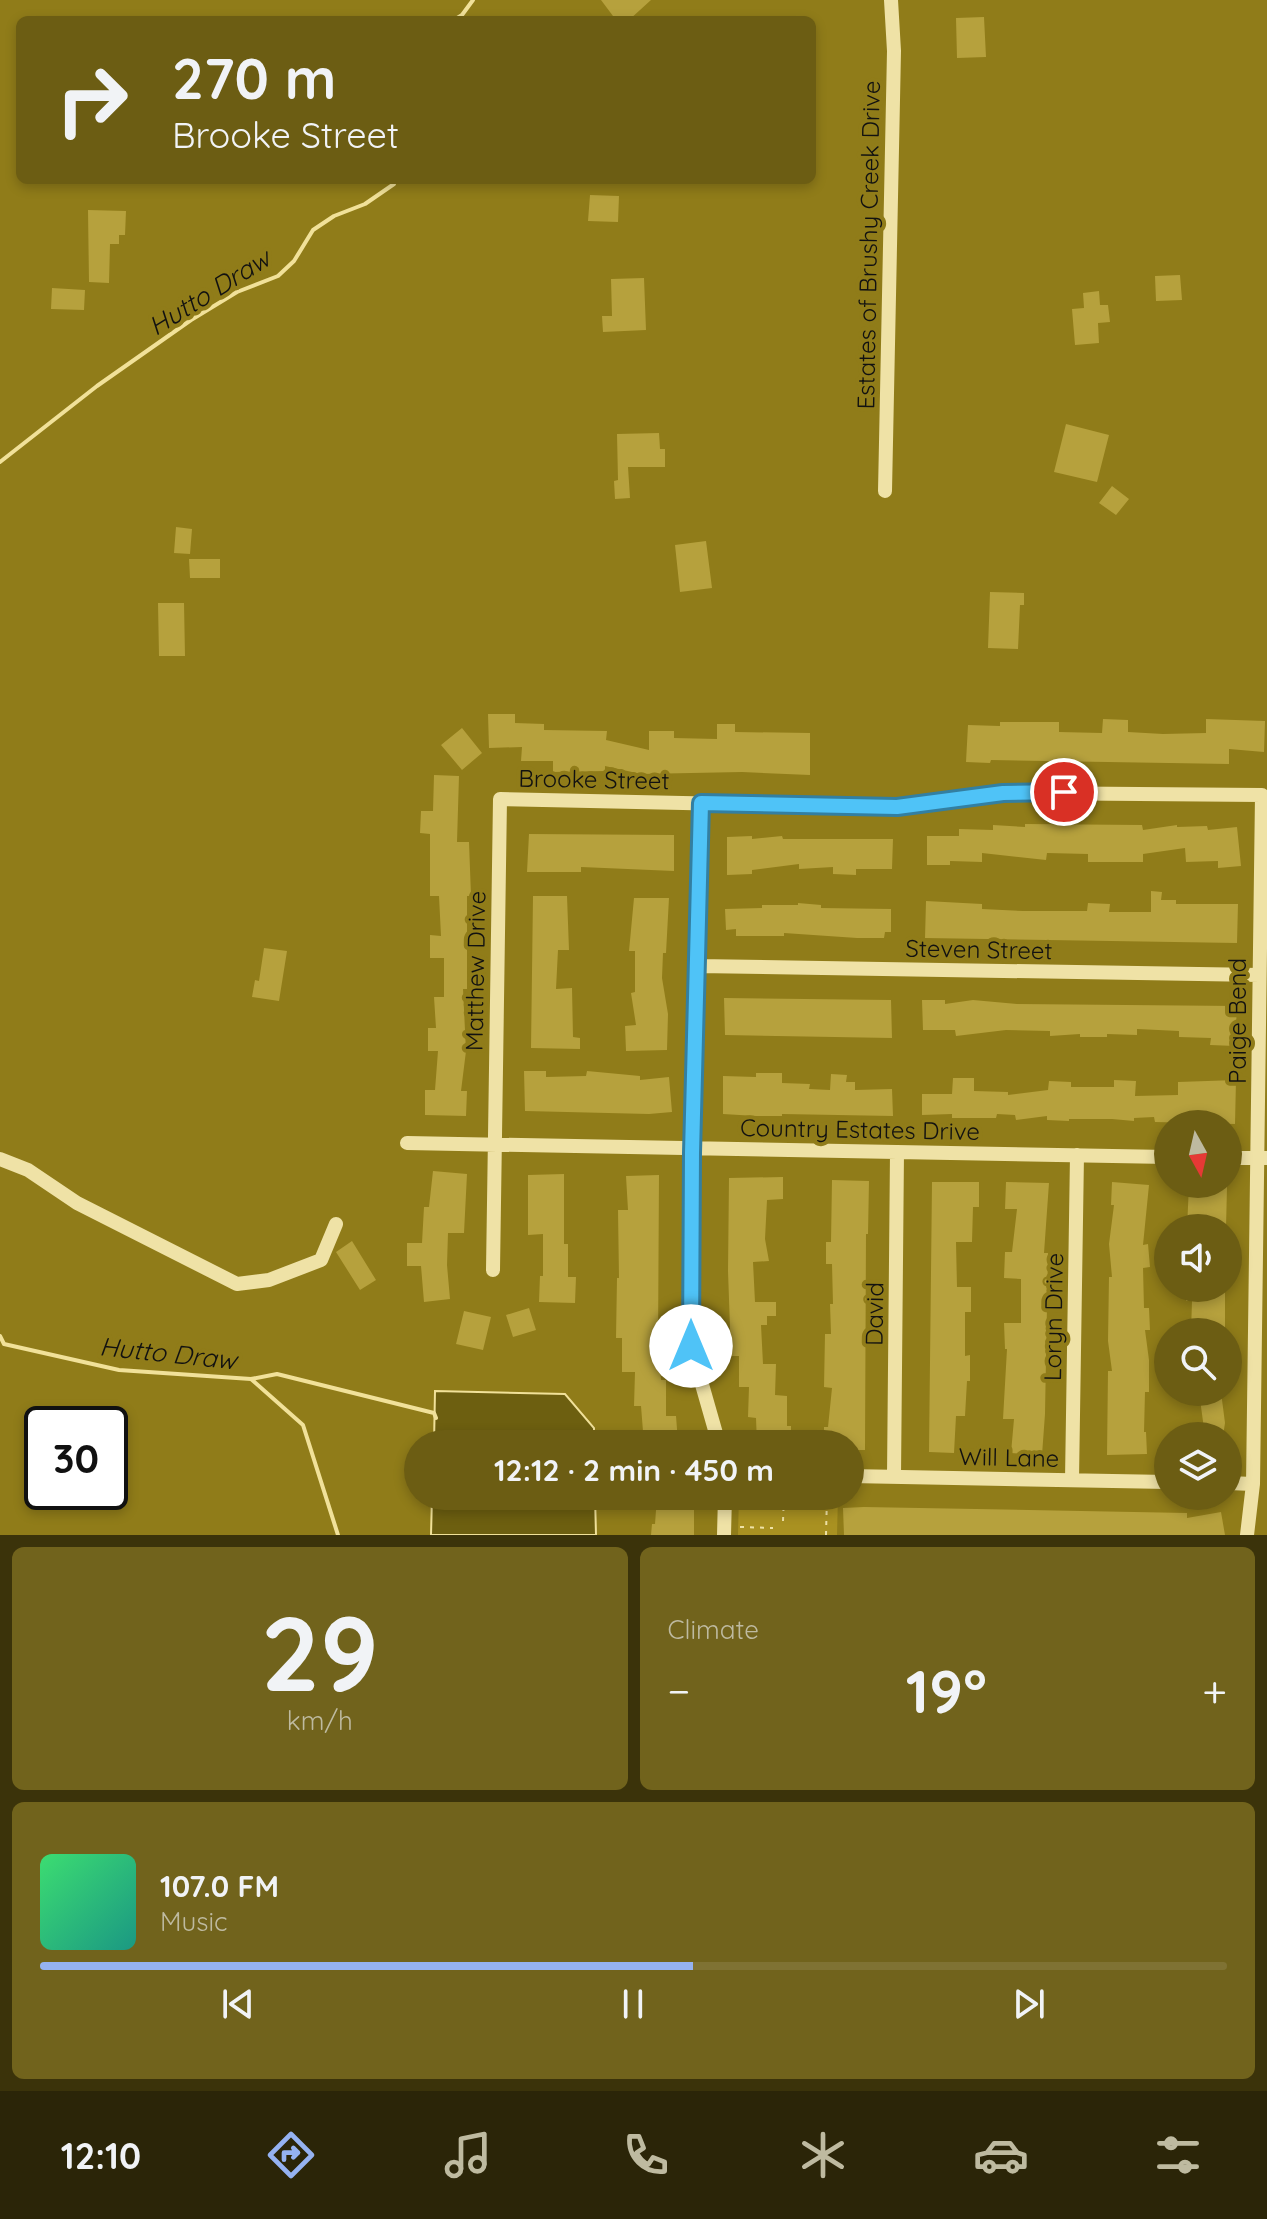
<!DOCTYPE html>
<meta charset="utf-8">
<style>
:root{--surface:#6c5d13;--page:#71631c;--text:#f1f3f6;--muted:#bebaa0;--line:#7f7233;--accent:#95b2f1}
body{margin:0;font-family:Quicksand,sans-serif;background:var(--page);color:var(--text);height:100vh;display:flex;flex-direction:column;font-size:30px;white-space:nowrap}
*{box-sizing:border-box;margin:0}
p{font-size:26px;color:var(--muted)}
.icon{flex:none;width:44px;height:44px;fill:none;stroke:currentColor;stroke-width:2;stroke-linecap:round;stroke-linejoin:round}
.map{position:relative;height:1535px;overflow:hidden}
.details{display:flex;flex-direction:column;gap:12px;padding:12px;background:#3b330a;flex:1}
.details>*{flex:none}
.hud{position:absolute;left:16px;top:16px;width:800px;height:168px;border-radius:12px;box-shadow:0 4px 12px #0003;background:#6c5d13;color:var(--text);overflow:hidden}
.needle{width:52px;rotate:172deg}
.tools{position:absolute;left:1154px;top:1110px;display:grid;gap:16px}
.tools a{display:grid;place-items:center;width:88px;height:88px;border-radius:50%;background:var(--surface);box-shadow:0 4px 12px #0003;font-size:40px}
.speed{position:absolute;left:24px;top:1406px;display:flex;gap:16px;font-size:40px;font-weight:700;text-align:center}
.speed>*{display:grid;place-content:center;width:104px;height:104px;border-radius:50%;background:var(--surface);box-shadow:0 4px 12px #0003;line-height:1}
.speed .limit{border:4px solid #111;border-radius:12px;background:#fff;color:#111}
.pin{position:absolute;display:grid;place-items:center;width:68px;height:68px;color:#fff;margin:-34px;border:4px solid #fff;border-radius:50%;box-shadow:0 2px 8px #0007}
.me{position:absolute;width:88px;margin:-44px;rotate:0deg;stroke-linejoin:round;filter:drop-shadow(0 0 6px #0008)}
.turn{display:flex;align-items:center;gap:28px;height:168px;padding:0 24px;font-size:36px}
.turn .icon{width:104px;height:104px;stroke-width:2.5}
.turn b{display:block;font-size:56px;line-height:68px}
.big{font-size:60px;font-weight:700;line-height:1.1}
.details .widget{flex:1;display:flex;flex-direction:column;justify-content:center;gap:12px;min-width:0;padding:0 28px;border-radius:12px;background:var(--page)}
.details .dial{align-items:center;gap:0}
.dial b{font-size:104px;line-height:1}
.song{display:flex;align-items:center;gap:24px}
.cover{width:96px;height:96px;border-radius:12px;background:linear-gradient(135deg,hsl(140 70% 55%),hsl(170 70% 35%))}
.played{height:8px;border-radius:4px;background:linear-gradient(90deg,var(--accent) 55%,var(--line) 55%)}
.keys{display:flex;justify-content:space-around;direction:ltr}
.heat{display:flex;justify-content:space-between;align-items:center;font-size:44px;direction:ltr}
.details .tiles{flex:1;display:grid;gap:12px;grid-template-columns:1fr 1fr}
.widget:last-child{grid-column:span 2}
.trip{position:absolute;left:404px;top:1430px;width:460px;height:80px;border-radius:40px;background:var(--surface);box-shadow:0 4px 12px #0003;font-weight:700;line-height:80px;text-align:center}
.dock{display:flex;height:128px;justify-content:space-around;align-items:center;background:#2b2508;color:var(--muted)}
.dock .icon{width:56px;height:56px}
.dock .active{color:var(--accent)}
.dock b{font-size:36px;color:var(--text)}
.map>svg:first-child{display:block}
.green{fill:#a99121}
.water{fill:#6d5f10;stroke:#f1e199;stroke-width:2}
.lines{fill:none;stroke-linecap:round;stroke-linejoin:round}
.stream{stroke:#f1e199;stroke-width:4}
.building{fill:#b6a13d}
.path{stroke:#efe2a6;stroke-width:2;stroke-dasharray:4 6;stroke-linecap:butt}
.minor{stroke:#efe2a6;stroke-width:14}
.route-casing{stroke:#337fa1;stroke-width:20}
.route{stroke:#4fc3f7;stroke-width:14}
.labels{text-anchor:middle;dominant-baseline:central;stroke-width:8;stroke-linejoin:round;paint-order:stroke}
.street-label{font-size:24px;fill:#111;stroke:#907c19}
.water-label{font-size:26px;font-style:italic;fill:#111;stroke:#907c19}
</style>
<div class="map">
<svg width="1267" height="1535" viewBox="0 0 1267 1535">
<rect width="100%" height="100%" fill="#907c19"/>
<path class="green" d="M739,1496H838L837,1535H738Z"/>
<path class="water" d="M435,1391L565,1394L594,1428V1444H434Z
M432,1496H595L596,1535H431Z"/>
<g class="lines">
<path class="stream" d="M454,20L462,15L473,0
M0,462L97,386L191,320L237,292L278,276L294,261L313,230L334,216L365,204L394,184V180
M0,1336L4,1344L119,1370L251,1379L303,1425L338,1535
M251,1379L277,1374L434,1413L436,1418"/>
</g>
<path class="building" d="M601,0H651L629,20H616Z
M984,17L986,57L957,58L956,18Z
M590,195L619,196L618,222L588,221Z
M88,210L126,211L125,235H119V244H110L109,283L89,282Z
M1180,275L1182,300L1156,301L1155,276Z
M644,278L646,330L603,332L602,316H612L611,279Z
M52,288L85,290L84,310L51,309Z
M1099,291L1100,305H1108L1110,322L1098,323L1099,343L1075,345L1072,309L1084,308L1083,293Z
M1066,424L1109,435L1097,482L1054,472Z
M659,433L660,449H665V467H628L630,498L615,499L614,481L618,480L617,434Z
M1112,486L1129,499L1116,515L1099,503Z
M176,527L192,529L190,554L174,553Z
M706,541L712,588L680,592L675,545Z
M189,559H220V578H190Z
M990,592L1024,593V605H1020L1018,649L988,648Z
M158,603H184L185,656H159Z
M488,714H515V723L544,724V730L607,731L606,740L649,750V731H674V738L717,739V724H735V732L810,733V775L742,772L641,774L605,766V771L553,772V761H521L522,747L489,748Z
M1103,719L1128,720V732L1163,734L1206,733V719L1265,721L1264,752L1229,749V764L991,760L990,763L966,762L968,725L1000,726V722H1059V732L1102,733Z
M462,728L482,753L462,770L441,745Z
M434,775L459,776L457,842H469L471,896H467V989H463L466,1051L461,1091H467L466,1116L425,1115V1090H435L438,1051H428V1028H436L434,997H444V958H430V935L441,936L439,896H430V834L420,833L421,811H433Z
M1025,824L1142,825L1143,830L1177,825V827L1207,826L1208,830L1237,827L1241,866L1218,868V861L1186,862L1185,848L1143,854V862H1088V854L1047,853L1046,860L982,853V862L950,861V865H927V836H959V829L993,830V825L1025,827Z
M529,834L674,835V871L581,867V872H527Z
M752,836V839L782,836L783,839H893L892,869H856V875L833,874V867L799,869V864L752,870V874L727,875V837Z
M1151,891L1162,892L1161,900H1176V904H1238L1237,943L925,938L926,901L982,904V909L1023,911H1087L1088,903L1110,904L1109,912H1151Z
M533,896H567L569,950H558L556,989L572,988L573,1037L580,1038V1049L531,1048Z
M634,898H669L666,953H663L662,978L668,1014L667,1050L626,1051L625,1026L636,1025L631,993L635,992V951H629Z
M798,903L821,905V908L891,909V932H885L884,938H857L784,933V936H736V929L726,930L725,909L762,908V905H798Z
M264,948L287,951L279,1001L252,997L255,980L259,981Z
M724,998L891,1000L892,1038L725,1035Z
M922,1000H945V1004L973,1000L1017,1004L1237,1006L1235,1046L1210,1045L1211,1038L1179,1037V1031L1137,1029V1035L1107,1034V1037H1080V1034L1050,1036V1031L1006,1030L956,1036L955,1030H923Z
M524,1071H546V1077L586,1076L587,1071L640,1076V1080L669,1077L672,1112L649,1114L525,1111Z
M756,1073H782V1083L810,1084L809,1089L830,1090L831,1074L847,1075L846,1082H855V1090L892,1089L893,1116L782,1114V1116H756L723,1114V1076L756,1077Z
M953,1078H974V1091L1008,1092V1095L1048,1090L1049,1081L1071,1082V1087H1114V1080L1136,1081L1135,1096L1178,1095V1082L1236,1080L1235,1124L1155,1122L1154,1117L1134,1118V1121L1112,1119H1069V1121L1047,1120V1116L1016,1120L1015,1115L997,1114L996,1118H952V1114L922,1115V1094H952Z
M433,1171L467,1174L464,1233H448L447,1265L450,1299L424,1302L421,1266H407V1243H422L424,1207H429Z
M564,1174V1244H568V1277H576L575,1303L539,1302L540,1276H543V1234L528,1235V1175Z
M659,1175L658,1347L661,1380H666V1416H676L678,1442L644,1444L641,1406H634L635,1372H622V1338H616L617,1278H619L618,1210H628L626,1176Z
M783,1177V1199L767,1200L765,1239L769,1261L753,1262L755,1302H776V1316H767V1325H761L763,1364H776L775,1395L787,1396V1426H791V1444H757L756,1418L748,1417L749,1387H739V1356H731L728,1271L729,1178Z
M832,1180L869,1181L868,1234H866L865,1450H850V1444H824V1427H828L832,1388L824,1387L825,1334H831L830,1304H833L832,1264H826V1242H831Z
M932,1182H979V1207H973L972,1242H956L957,1287H971V1312H965V1356L970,1355V1381H967L965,1416H956L954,1453L929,1452Z
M1006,1182L1049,1183L1044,1253H1048L1045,1414L1042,1455L1011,1453L1014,1419H1003L1007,1349H1005L1004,1323H1021V1279L1004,1278L1005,1252H1012L1017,1209H1005Z
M1112,1182L1149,1185L1143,1245L1148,1244L1150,1267L1143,1268L1144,1308H1149L1150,1330H1145L1149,1360V1392H1145L1144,1432H1146L1147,1454L1107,1455L1108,1371H1112L1108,1341L1109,1277H1112L1109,1244L1114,1205H1111Z
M1189,1185L1227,1187L1226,1228H1187Z
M352,1241L376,1280L360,1290L336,1252Z
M1186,1288H1225V1332H1191L1192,1301H1186Z
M529,1308L536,1330L513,1337L506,1315Z
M464,1311L491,1317L483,1350L456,1344Z
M1199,1392H1221L1225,1423L1223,1436H1205Z
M657,1496H694V1535H651L652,1524H655Z
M864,1507L1187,1513V1518L1221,1512L1225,1535H844L843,1508Z"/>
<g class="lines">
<path class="path" d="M783,1521L784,1496
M740,1527L773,1528
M826,1535L827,1496"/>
<path class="minor" d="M885,491L894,51L891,0
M701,803L692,1153L691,1346L719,1444
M698,966L1259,975
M407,1143L1168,1157
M1228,1158H1267
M0,1159L28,1170L77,1203L237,1284L269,1280L321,1260L336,1224
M493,1270L500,799L862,807L924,805L1003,793L1262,795L1253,1484L1247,1535
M850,1476L1168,1482
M894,1477L897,1152
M1072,1480L1077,1155
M1228,1483L1253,1484
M724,1535L725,1496"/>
</g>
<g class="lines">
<defs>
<path id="route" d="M691,1346L692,1153L701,803L897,807L1003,793L1064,792"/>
</defs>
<use href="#route" class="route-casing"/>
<use href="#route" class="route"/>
</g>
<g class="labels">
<g class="street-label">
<text transform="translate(868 245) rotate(-89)">Estates of Brushy Creek Drive</text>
<text transform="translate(594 779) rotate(1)">Brooke Street</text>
<text transform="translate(979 949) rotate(1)">Steven Street</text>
<text transform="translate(475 971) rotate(-89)">Matthew Drive</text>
<text transform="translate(1237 1021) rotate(-90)">Paige Bend</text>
<text transform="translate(860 1129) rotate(1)">Country Estates Drive</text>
<text transform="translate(874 1314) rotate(-89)">David</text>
<text transform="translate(1053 1317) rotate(-89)">Loryn Drive</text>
<text transform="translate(1009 1457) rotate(1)">Will Lane</text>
</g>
<g class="water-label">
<text transform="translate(209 292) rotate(-32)">Hutto Draw</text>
<text transform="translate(168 1353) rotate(6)">Hutto Draw</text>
</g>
</g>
</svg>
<div class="tools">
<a><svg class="needle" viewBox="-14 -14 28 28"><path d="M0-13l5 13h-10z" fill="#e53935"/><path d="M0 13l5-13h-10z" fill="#bebaa0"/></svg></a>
<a><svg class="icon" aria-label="sound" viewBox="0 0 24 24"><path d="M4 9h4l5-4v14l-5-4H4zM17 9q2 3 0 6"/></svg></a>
<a><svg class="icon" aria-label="search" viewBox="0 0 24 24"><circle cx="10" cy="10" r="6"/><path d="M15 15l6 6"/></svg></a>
<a><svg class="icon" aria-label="layers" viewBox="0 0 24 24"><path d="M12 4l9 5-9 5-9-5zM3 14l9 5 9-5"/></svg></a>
</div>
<div class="speed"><div class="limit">30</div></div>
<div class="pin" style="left:1064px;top:792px;background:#d93025"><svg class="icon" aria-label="arrive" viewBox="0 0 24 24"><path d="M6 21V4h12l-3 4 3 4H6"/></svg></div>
<svg class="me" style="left:691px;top:1346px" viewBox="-20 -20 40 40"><circle r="19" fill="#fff"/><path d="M0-13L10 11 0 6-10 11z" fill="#4fc3f7"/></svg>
<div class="trip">12:12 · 2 min · 450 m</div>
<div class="hud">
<div class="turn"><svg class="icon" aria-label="right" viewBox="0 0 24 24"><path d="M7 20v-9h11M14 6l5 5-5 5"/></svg><div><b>270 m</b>Brooke Street</div></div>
</div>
</div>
<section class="details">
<div class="tiles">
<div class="widget dial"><b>29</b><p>km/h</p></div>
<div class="widget"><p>Climate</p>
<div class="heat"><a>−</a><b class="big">19°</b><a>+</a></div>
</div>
<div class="widget">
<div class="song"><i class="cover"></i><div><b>107.0 FM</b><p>Music</p></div></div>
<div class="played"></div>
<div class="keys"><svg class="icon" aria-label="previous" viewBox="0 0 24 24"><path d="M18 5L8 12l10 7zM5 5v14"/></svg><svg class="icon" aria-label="pause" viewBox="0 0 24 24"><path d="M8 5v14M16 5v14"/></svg><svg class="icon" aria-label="next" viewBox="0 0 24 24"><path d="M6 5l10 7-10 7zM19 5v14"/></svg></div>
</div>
</div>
</section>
<nav class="dock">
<b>12:10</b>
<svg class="icon active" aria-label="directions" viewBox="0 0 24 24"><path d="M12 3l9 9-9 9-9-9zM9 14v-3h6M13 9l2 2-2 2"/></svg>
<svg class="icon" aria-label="music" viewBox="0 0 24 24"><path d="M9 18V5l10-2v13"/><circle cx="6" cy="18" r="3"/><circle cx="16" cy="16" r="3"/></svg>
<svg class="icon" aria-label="phone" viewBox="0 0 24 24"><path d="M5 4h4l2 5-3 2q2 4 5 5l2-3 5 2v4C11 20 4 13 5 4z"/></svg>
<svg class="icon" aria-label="climate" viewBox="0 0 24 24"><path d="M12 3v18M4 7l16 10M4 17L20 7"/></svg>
<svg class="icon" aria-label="car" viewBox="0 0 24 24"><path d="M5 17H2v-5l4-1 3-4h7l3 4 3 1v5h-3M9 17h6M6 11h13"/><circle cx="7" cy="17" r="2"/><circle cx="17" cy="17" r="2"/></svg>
<svg class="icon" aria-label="filters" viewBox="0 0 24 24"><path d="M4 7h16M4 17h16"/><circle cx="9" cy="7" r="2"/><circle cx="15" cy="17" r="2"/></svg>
</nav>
